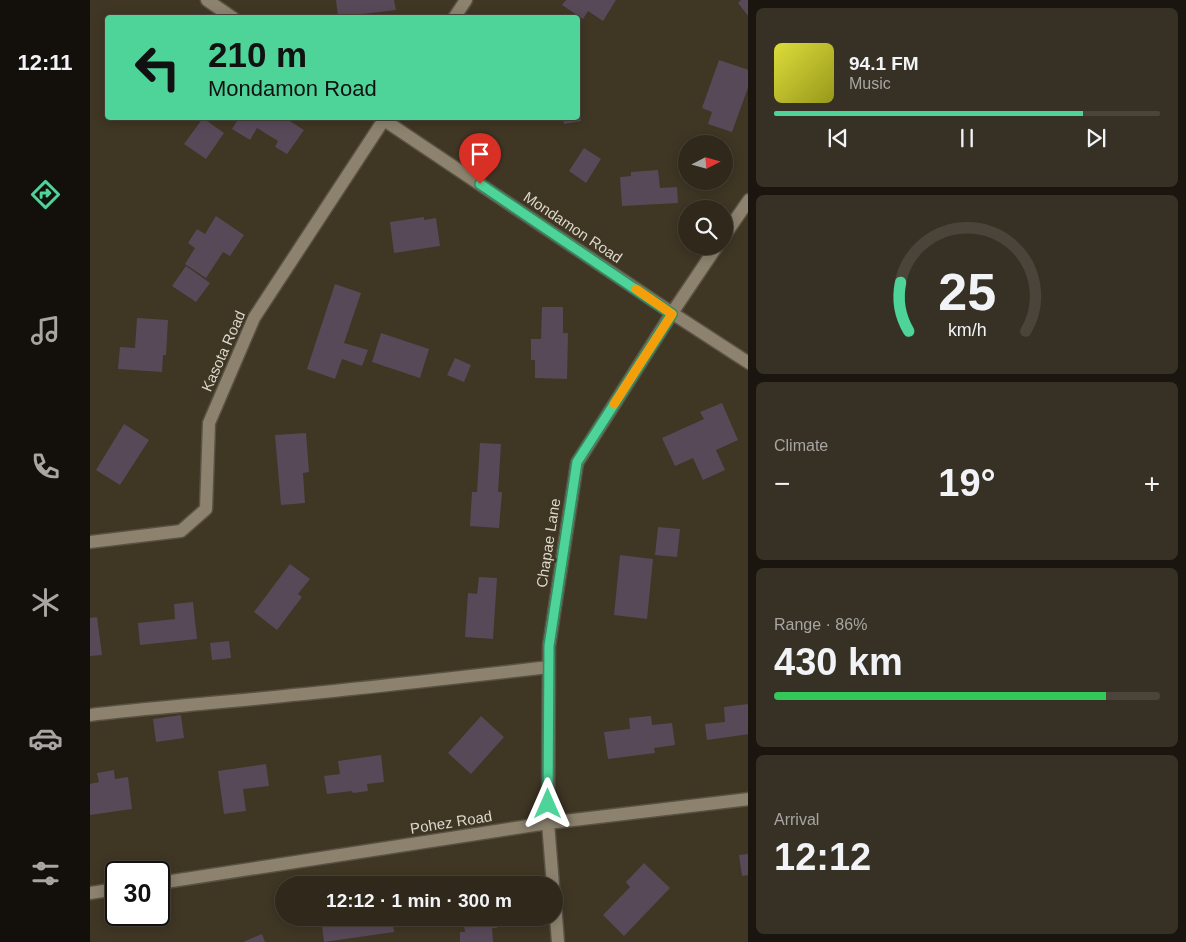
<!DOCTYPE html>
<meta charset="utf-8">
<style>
:root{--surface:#2f281b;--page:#373024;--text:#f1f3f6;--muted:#a7a6a3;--line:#4a443a;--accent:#4ed399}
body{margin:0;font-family:Arial,sans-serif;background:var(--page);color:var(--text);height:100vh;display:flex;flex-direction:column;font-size:19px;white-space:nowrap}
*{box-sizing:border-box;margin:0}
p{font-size:16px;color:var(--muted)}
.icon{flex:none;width:28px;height:28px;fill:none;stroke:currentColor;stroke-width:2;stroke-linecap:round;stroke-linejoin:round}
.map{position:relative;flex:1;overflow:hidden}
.sheet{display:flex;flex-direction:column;gap:8px;padding:8px;background:#1a160f;width:438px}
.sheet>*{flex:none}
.guide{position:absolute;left:15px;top:15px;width:475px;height:105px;border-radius:5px;box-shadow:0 2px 12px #0003,0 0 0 1px var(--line);background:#4ed399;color:#111;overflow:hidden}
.needle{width:32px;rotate:84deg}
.buttons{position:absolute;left:588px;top:135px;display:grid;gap:10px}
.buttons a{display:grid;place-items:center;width:55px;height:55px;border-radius:50%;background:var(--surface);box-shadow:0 2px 12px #0003,0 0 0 1px var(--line);font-size:25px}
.speed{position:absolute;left:15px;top:861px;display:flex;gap:10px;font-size:25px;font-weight:700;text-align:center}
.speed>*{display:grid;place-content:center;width:65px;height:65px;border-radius:50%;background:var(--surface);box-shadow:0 2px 12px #0003,0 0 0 1px var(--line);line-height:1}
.speed .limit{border:2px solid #111;border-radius:8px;background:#fff;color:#111}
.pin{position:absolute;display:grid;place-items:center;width:42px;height:42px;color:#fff;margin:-51px -21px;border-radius:50% 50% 50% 0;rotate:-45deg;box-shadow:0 0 5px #0007}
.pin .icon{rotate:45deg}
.me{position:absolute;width:55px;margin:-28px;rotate:0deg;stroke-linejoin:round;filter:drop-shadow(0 0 4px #0008)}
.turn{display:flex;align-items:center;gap:18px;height:105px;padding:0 20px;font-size:22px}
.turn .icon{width:65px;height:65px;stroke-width:2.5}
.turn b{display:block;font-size:35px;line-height:42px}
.big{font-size:38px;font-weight:800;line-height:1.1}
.sheet .widget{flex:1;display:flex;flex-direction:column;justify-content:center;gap:8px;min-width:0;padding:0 18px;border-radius:8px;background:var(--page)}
.sheet .dial{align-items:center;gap:0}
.dial svg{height:130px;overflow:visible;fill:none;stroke:var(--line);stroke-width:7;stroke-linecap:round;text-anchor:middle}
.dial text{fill:var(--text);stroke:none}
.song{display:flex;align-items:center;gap:15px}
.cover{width:60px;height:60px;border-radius:8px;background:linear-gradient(135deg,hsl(60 70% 55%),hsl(60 70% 35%))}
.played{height:5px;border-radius:2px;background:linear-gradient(90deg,var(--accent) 80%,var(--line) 80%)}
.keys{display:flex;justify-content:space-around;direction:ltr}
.heat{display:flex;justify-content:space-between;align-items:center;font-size:28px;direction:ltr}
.charge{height:8px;border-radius:4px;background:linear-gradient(90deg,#34c759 86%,var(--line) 0)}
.trip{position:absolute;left:185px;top:876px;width:288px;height:50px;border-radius:25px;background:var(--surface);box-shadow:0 2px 12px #0003,0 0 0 1px var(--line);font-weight:800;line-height:50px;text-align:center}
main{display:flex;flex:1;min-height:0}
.tabs{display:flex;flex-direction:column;width:90px;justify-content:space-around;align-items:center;background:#13100b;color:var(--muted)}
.tabs .icon{width:35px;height:35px}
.tabs .on{color:var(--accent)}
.tabs b{font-size:22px;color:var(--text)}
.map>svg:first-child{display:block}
.building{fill:#584958}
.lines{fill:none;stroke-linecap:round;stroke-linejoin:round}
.minor-casing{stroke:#595142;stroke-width:15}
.minor{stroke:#8c826e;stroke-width:12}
.route-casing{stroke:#338963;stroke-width:12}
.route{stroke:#4ed399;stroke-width:9}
.slow{stroke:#f59e0b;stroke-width:9}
.labels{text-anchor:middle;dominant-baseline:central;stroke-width:5;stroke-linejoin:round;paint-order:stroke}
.street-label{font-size:15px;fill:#ddd8cd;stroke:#3f3624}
</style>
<main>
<nav class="tabs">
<b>12:11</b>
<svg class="icon on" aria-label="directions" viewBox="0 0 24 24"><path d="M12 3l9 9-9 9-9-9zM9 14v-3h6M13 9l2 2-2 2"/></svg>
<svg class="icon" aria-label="music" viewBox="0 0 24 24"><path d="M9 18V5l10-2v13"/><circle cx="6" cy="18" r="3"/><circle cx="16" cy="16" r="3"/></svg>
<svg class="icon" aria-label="phone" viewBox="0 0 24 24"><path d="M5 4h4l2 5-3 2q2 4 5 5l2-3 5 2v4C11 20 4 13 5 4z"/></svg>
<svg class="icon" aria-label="climate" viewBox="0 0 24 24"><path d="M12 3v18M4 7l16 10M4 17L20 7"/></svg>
<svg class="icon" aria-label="car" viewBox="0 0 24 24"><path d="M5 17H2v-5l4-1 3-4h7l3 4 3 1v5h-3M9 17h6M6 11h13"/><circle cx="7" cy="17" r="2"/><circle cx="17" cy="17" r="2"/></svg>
<svg class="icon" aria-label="filters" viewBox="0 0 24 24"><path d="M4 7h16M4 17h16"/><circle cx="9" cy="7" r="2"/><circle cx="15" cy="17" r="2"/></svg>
</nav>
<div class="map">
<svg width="659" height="942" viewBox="0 0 659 942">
<rect width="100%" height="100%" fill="#3f3624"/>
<path class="building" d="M246,0H304L306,10L248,17Z
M476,0H526L513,21L498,11L493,19L472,5Z
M651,0H659V17L648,3Z
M629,60L659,70V85L642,132L618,124L622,112L612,108Z
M488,105L491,121L474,124L473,118H488Z
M113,118L134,133L116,159L94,144Z
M149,118H195L214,130L197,154L185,147L188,141L167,128L160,140L142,129Z
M494,148L511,159L496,183L479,171Z
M568,170L570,188L587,187L588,203L532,206L530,177L541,176V172Z
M126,216L154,235L140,256L133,252L116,278L95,264L105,248L98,243L107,229L115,234Z
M334,217V220L346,218L350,246L304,253L300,222Z
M96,266L120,283L106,302L82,286Z
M245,284L271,293L254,343L278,350L272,366L252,359L245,379L217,369Z
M452,307H473V333H478L477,379L445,378V360H441V339H451Z
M47,318L78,320L76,355H73L72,372L28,369L30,347L45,348Z
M291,333L339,349L330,378L282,362Z
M365,358L381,365L374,382L357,375Z
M632,403L648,440L626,450L635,470L613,480L603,458L585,466L572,438L614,419L610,412Z
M34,424L59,440L30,485L6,470Z
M216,433L219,472L213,473L215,503L191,505L185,435Z
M390,443L411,444L408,492H412L409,528L380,526L382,492H387Z
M568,527L590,529L587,557L565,555Z
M530,555L563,559L557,619L524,615Z
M200,564L220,579L208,594L212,597L187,630L164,612Z
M389,577L407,578L403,639L375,637L378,593L387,594Z
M103,602L107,639L50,645L48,623L85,619L84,604Z
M7,617L12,655L0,656V618Z
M139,641L141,658L122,660L120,643Z
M659,704V734L617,740L615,724L635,722L634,707Z
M91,715L94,738L66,742L63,719Z
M391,716L414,737L381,774L358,753Z
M561,716L562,725L582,723L585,745L564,748L565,753L518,759L514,732L540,729L539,718Z
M291,755L294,782L277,784L278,791L263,793L262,791L237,794L234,776L250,774L248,761Z
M176,764L179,786L153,789L156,811L134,814L128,771Z
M24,770L25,779L38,777L42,809L0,815V784L9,782L7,773Z
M659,854V875L652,876L649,855Z
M554,863L580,888L534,936L513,915L540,887L536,882Z
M231,918H302L304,932L234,942Z
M373,918H406L407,928H402L403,942H370V932H375Z
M172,934L175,942H153Z"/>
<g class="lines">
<defs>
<path id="minor" d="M117,0L143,18
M364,18L376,0
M291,118L582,313L659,363
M634,236L659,200
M0,542L91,531L116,509L119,423L164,318L295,118
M0,715C40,710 80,707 120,703C233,693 346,680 459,667
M69,883L458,823L659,799
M463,885L458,823L459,646L487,463L582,313L627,246
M464,891L468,942
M0,893L26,889"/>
</defs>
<use href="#minor" class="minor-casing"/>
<use href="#minor" class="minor"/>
</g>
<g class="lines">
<defs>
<path id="route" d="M390,184L582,314L487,462L459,646L458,804"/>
</defs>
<use href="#route" class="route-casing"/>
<use href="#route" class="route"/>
<path class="slow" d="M524,404L582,314L546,289"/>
</g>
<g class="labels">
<g class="street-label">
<text transform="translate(483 227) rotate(34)">Mondamon Road</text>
<text transform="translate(133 351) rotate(-66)">Kasota Road</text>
<text transform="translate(458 543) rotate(-81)">Chapae Lane</text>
<text transform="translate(361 822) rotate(-9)">Pohez Road</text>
</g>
</g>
</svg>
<div class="buttons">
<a><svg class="needle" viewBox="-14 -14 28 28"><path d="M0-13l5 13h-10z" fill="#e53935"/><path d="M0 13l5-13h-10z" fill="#a7a6a3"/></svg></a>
<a><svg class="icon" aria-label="search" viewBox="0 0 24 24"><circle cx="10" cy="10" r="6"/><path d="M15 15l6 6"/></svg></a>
</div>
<div class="speed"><div class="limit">30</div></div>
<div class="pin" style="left:390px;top:184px;background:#d93025"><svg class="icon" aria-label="arrive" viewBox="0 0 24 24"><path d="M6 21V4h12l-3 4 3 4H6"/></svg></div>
<svg class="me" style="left:458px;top:804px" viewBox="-20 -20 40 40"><path d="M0-17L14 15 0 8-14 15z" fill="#4ed399" stroke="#fff" stroke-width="4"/></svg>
<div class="trip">12:12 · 1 min · 300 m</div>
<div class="guide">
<div class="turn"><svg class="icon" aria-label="left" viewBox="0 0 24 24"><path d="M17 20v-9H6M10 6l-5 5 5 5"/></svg><div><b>210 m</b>Mondamon Road</div></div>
</div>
</div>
<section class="sheet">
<div class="widget">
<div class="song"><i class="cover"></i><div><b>94.1 FM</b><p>Music</p></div></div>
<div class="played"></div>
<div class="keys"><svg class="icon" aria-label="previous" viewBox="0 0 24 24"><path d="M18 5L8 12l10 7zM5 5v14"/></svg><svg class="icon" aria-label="pause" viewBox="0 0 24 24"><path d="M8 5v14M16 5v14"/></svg><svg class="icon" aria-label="next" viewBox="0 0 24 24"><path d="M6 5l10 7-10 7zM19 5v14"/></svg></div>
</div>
<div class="widget dial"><svg viewBox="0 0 100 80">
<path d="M14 69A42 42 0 1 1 86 69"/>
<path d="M14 69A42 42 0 0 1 9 39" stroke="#4ed399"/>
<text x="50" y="56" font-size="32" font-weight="700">25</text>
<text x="50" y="72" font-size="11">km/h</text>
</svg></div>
<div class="widget"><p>Climate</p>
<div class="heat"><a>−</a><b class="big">19°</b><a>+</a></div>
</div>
<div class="widget"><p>Range · 86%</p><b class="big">430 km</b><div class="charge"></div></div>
<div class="widget"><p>Arrival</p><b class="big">12:12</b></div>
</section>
</main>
